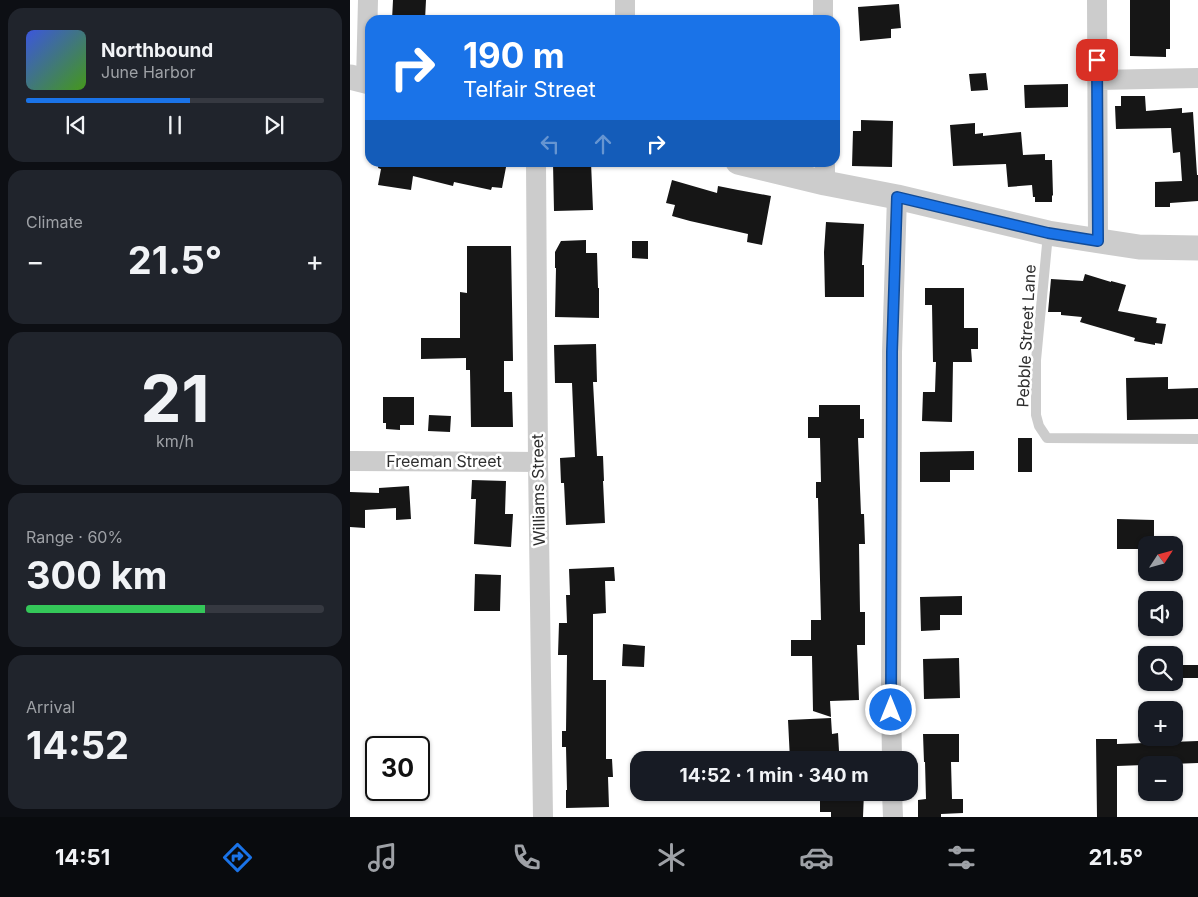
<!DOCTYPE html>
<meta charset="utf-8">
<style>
:root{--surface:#171b24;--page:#20242c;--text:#f1f3f6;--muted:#9ea1a6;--line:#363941;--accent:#1a73e8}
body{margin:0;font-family:Inter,sans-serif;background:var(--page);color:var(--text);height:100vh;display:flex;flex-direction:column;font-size:19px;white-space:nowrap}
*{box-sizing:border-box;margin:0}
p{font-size:16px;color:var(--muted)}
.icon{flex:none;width:28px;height:28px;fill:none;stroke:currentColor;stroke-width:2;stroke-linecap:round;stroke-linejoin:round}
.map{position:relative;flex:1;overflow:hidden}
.drawer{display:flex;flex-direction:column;gap:8px;padding:8px;background:#0d0f14;width:350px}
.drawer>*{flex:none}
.hud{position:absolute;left:15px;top:15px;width:475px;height:152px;border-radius:15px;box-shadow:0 1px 4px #0004;background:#1a73e8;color:#fff;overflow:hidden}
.needle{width:32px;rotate:54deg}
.controls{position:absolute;left:788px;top:536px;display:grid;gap:10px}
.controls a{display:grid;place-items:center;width:45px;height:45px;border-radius:10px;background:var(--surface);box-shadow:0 1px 4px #0004;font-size:25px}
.speed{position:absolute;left:15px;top:736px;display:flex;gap:10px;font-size:25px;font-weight:700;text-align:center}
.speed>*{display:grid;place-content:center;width:65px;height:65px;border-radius:50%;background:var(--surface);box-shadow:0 1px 4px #0004;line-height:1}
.speed .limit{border:2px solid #111;border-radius:8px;background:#fff;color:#111}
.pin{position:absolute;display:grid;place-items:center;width:42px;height:42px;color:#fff;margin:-21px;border-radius:10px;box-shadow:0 2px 8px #0006}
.me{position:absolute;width:55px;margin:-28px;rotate:0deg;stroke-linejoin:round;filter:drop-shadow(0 0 4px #0008)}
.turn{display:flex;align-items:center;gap:18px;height:105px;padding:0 15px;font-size:22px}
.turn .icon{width:65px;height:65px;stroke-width:2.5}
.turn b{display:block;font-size:35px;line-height:42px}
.lanes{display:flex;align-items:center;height:48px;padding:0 15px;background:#0003;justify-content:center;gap:25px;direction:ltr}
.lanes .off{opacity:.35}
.big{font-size:38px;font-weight:700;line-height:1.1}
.drawer .card{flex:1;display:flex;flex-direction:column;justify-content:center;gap:8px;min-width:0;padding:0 18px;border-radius:15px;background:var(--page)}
.drawer .dial{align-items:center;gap:0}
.dial b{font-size:65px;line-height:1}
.song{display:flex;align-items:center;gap:15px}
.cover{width:60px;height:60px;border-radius:8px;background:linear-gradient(135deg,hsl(230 70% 55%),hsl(100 70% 35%))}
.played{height:5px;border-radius:2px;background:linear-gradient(90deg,var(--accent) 55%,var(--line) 55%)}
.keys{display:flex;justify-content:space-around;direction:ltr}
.heat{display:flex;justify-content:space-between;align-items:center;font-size:28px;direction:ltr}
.charge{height:8px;border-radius:4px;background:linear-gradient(90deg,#34c759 60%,var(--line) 0)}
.trip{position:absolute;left:280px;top:751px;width:288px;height:50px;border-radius:15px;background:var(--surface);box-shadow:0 1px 4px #0004;font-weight:700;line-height:50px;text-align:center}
.tabs{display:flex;height:80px;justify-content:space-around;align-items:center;background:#090b0e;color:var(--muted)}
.tabs .icon{width:35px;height:35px}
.tabs .selected{color:var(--accent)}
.tabs b{font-size:22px;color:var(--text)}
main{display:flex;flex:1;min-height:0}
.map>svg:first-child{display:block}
.building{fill:#161616}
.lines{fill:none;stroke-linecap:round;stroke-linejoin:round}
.service{stroke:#ccc;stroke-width:10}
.minor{stroke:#ccc;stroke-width:20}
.tertiary{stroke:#ccc;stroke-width:25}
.route-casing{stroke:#114b97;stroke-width:12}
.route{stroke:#1a73e8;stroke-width:9}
.labels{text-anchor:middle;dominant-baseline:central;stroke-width:5;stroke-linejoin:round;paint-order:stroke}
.street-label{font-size:16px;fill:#2f2f2f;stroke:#fff}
</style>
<main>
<section class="drawer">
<div class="card">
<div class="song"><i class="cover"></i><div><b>Northbound</b><p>June Harbor</p></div></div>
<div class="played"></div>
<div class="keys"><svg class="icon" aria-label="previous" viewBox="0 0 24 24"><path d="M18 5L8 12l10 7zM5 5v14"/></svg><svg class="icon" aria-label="pause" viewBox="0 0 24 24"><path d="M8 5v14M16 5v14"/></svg><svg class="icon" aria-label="next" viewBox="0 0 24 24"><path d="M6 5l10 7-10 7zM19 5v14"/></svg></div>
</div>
<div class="card"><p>Climate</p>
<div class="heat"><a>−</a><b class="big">21.5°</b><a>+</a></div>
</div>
<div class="card dial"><b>21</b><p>km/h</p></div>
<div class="card"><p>Range · 60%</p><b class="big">300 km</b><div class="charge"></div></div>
<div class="card"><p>Arrival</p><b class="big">14:52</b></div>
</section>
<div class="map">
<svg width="848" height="817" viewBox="0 0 848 817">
<rect width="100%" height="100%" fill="#fff"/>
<path class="building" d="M43,0H76L75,20H42Z
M780,0H820V49H816V57L780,56Z
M549,4L551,28L541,29V38L510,41L508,7Z
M636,73L638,90L621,91L619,74Z
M718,84V107L675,108L674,85Z
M771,96H795L796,111L832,108V113L843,112L847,175H848V201L820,203V207H805V182L832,181L830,152L823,153L821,128L766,129L765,106H771Z
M511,120L543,121L542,167L502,166L503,131H511Z
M625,123V134L633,133V136L671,132L673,155L695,154V160H702L703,195L702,196V202H685V197H683L682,185L658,187L656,164L603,166L600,125Z
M29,162H157L152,188L142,187L141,190L104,182L103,186L63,176L61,190L28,185L31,169L28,168Z
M241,162L243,210L204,211L203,163Z
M322,180L367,193L368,186L388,190L421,196L412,245L397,242L398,234L340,221L322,216L325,205L316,203Z
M476,222L514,224L512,265H514V297H475L474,252Z
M236,240V253H247L248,288H249V318L205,317L206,268H205V252L211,241Z
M282,241H298V259L282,258Z
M117,246H161L163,361H154V392H162L163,427H121L120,370H116V358L71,359V338H110V292L117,293Z
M735,274L761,282V281L776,285L768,311L807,318L806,323L816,324L812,344L805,343V345L784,341L785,338L730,322L732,317L711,315V312H698L701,279L733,281Z
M575,288H614V328H628V349H621L622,362H603L602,422L572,421L573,392H585L586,362H583L582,305H575Z
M246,344L247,382H243L247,456H253L254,481H253L255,523L216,525L214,483H211L210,458L225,457L222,383H205L204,345Z
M818,377V389L848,388V419L777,420L776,378Z
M33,397H64V425H50V430L36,429V423H33Z
M469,405H510V419H514V438H508L511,514H514L515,544H509L510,612H515V645H507L509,700L480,701L481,717L463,711L462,656H441V640H461V620H471L468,498H466V482H471L470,438H458V417H469Z
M79,415L101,416L100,432L78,431Z
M668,438H682V472H668Z
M624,451V470H600V482H570V452Z
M122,480L156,481L155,514H163L161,547L124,544L126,499H121Z
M59,486L61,519L46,520V508L15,510V528L0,527V492L29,493V488Z
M767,519L804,520V545H796V549H767Z
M264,567L265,581H255L256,613L243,614V680H256V759H262L263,777H258L259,807L216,808V790H217L216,747H212V731H216L217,655H208L209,623H217L216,595H220L219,569Z
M125,574L151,575L150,611H124Z
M612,596V615H590V630L571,631L570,597Z
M273,644L295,646L294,667L272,666Z
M609,658L610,698L574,699L573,659Z
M829,665H848V678H829Z
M481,718L482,734L488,733L489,751H482V759L440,760L438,720Z
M573,734H609V762H601L602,799H613V813L591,814V817H568V800L576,799L575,762H574Z
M746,739H767V744L848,741V763L767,766V817H747Z
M470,792H514L513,817H481V812H470Z"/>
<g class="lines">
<path class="service" d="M698,234L686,360V415L689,426L697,438L848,439"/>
<path class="minor" d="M275,0V20
M473,0V20
M747,0L748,241
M747,80L848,78
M16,81L18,0
M186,162L188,462L193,817
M475,162V183
M0,461L188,462
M542,760L541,694L542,352L547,197
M542,792L543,817"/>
<path class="tertiary" d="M0,77L20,82
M388,162L475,183L547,197L698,233L789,247L848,248"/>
</g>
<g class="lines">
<defs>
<path id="route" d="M541,710L542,352L547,197L698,233L748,241L747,60"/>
</defs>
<use href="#route" class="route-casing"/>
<use href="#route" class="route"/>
</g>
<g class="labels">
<g class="street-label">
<text transform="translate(676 336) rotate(-87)">Pebble Street Lane</text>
<text x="94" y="461">Freeman Street</text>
<text transform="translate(188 490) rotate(-91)">Williams Street</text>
</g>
</g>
</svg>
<div class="controls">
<a><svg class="needle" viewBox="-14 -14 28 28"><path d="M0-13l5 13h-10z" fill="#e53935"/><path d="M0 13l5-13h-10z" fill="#9ea1a6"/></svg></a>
<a><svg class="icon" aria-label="sound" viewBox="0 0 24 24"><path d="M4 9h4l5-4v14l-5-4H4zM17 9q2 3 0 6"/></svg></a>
<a><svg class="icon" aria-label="search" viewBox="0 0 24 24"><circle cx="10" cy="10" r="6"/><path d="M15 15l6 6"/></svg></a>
<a>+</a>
<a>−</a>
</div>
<div class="speed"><div class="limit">30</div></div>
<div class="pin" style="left:747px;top:60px;background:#d93025"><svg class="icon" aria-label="arrive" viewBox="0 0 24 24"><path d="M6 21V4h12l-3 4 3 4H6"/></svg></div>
<svg class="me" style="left:541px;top:710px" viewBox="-20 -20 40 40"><circle r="17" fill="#1a73e8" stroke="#fff" stroke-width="3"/><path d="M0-11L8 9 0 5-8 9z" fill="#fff"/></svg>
<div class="trip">14:52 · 1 min · 340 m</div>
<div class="hud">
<div class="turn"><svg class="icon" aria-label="right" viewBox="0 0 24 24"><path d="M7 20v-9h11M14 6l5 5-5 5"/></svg><div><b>190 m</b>Telfair Street</div></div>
<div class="lanes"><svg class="icon off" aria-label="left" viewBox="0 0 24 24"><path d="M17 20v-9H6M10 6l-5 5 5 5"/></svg><svg class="icon off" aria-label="ahead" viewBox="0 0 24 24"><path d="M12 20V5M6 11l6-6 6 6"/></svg><svg class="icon" aria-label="right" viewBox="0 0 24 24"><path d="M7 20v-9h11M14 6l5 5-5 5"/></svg></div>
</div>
</div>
</main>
<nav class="tabs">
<b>14:51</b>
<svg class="icon selected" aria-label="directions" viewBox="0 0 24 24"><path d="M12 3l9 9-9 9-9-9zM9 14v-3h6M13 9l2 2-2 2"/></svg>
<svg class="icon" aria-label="music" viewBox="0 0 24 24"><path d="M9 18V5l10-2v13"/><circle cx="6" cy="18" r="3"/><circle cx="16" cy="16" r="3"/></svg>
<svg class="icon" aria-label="phone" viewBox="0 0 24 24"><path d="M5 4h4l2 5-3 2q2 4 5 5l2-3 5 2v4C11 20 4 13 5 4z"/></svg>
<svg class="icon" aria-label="climate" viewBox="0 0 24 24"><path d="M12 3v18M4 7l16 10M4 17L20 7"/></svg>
<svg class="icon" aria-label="car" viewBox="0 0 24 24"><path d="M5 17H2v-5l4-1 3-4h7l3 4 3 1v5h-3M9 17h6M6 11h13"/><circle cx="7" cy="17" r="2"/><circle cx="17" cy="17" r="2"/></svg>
<svg class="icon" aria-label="filters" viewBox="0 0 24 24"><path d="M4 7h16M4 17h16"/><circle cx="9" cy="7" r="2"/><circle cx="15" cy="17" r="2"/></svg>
<b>21.5°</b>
</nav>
